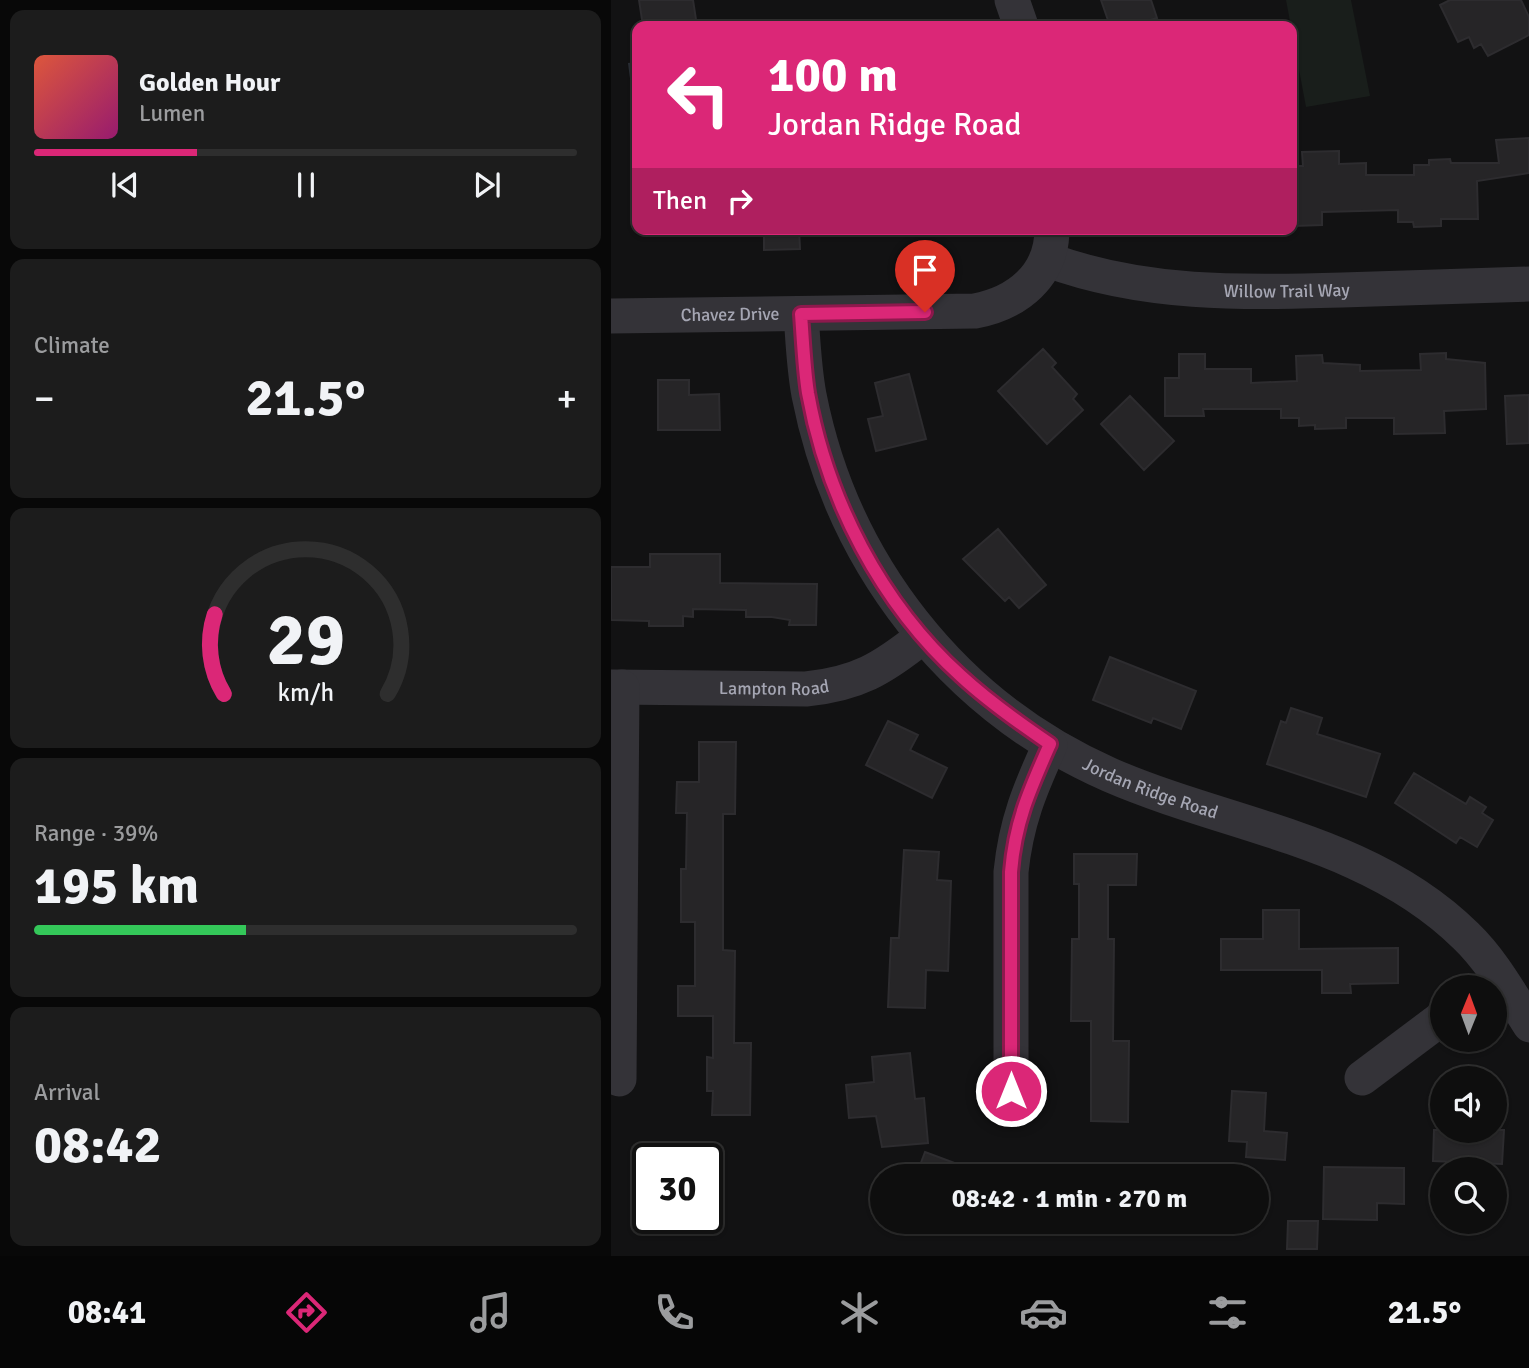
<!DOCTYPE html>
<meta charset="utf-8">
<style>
:root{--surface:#0e0e0e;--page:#1c1c1c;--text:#f1f3f6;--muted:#9b9c9e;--line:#2e2e2e;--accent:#db2777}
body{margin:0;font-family:Signika,sans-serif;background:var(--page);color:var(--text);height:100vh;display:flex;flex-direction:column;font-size:26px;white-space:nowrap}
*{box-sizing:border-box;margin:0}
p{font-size:23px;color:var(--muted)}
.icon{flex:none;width:38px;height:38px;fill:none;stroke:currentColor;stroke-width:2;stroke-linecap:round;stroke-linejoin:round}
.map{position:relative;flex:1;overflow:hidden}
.drawer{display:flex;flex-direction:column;gap:10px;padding:10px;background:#080808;width:611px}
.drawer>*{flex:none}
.top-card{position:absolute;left:21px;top:21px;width:665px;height:214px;border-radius:14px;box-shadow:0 2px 5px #0004,0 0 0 2px var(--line);background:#db2777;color:#fff;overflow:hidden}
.needle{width:46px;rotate:1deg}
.buttons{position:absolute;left:819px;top:975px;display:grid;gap:14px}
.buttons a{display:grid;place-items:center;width:77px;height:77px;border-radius:50%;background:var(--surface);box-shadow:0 2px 5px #0004,0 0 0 2px var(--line);font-size:35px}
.speed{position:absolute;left:21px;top:1143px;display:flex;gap:14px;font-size:35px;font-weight:700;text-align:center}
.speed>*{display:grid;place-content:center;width:91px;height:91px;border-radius:50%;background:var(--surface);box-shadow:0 2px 5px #0004,0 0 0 2px var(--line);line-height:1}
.speed .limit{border:4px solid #111;border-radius:10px;background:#fff;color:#111}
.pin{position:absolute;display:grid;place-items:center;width:60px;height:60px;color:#fff;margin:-72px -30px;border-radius:50% 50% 50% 0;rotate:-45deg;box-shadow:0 0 7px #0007}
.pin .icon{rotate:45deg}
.me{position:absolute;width:77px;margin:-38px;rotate:0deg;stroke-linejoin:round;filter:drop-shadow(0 0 5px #0008)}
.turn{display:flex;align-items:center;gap:24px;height:147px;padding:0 21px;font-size:32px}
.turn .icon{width:91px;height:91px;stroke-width:2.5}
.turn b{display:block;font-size:49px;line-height:60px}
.then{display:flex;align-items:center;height:66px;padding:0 21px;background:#0003;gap:14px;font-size:26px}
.big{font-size:52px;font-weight:800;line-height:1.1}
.drawer .card{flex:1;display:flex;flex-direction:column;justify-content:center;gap:10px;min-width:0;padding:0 24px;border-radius:14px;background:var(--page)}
.drawer .dial{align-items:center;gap:0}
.dial svg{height:182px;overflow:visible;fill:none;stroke:var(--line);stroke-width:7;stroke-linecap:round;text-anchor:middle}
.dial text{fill:var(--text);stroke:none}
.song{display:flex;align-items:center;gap:21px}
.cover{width:84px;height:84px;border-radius:10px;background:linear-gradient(135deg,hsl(10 70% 55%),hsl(320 70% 35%))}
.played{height:7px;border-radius:4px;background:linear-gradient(90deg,var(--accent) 30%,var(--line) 30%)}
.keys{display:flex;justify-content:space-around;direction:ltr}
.heat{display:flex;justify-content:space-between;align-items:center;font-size:38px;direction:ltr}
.charge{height:10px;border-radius:5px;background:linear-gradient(90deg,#34c759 39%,var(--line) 0)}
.trip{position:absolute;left:259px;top:1164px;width:399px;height:70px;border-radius:35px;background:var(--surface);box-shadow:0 2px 5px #0004,0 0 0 2px var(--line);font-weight:800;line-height:70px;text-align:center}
.menu{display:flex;height:112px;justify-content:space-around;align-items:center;background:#060606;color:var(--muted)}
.menu .icon{width:49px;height:49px}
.menu .on{color:var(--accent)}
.menu b{font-size:32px;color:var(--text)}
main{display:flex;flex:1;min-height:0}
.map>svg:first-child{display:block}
.green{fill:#191e1b}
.water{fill:#2a2e36}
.building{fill:#262527;stroke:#2d2c2f;stroke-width:2}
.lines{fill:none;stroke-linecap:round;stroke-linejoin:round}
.minor{stroke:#343338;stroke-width:35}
.route-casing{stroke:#8e194d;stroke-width:18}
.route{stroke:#db2777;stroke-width:12}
.labels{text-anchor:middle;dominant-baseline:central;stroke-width:7;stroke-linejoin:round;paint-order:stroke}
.street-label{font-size:18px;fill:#a5a6b3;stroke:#0d0d0e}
</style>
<main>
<section class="drawer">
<div class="card">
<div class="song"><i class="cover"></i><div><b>Golden Hour</b><p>Lumen</p></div></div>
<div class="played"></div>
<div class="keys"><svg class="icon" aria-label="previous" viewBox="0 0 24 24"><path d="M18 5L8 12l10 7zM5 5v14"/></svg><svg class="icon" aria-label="pause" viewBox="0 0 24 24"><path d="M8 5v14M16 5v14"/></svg><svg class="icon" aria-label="next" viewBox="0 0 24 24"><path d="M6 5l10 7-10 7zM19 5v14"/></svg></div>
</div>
<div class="card"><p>Climate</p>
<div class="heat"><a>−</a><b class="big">21.5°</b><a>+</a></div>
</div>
<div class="card dial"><svg viewBox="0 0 100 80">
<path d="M14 69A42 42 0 1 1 86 69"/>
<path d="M14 69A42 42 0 0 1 10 34" stroke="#db2777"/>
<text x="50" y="56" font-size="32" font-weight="700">29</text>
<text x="50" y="72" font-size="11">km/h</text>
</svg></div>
<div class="card"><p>Range · 39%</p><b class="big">195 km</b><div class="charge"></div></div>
<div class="card"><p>Arrival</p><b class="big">08:42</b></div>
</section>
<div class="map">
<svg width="919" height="1256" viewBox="0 0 919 1256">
<rect width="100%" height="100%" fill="#121213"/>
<path class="green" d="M675,0H740L759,96L695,107Z"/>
<path class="water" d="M26,62V118H24L17,63Z"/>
<path class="building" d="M28,0H82L86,26H32Z
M490,0H540L546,18L519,26H499Z
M839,0H910L918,17V35L877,56L870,44L863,48L858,37L847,42L829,5Z
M918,138V173L866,181L867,219H830V226L803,227L802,222H787V210L711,212V225L683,226L681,166H692L691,152L728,151V164L755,163V175H803V165H818V160L839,159L840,163H888L885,140Z
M153,229H188L189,249L153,250Z
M432,349L445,363L441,367L466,394L462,399L472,410L436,444L387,391Z
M835,353V359L874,363L875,409L833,411L834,433L783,434V418H735V428L704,429V425L688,426V418H670V409H592L593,416H554V378H568V354H594V369H640V383L686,381L685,356L711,355L712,363L749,365V371L810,370L809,354Z
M298,374L315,439L265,451L257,419L272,416L264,383Z
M47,380H78V395L108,394L109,430H47Z
M918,395V443L896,444L894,396Z
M519,396L563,441L533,470L490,424Z
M387,529L435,585L408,608L398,597L394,601L352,559Z
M39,554H109V583L206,584L205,625H178L179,620L161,617H135V610L82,609V617L72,616V626H38V621L0,620V567H39Z
M499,657L585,691L570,729L542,718L540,723L482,700Z
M680,708L711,718L706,734L769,754L755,797L656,764L670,721L675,723Z
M277,721L307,735L299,750L336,768L321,798L255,765Z
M88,742H125L124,814H112V950L124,951L123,1043H140L139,1115H101L102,1091H96V1057L102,1058V1016H67V986H84V922H70V869H75L76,813H65L66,782H88Z
M803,773L855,804L859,797L875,807L871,813L882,820L866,847L849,837L845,843L784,803Z
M293,850L328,852L326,880L340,881L337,971L315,970L314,1008L277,1007L280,938H288Z
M463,854H526L525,885H497V939H503L502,1041H518L517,1122L480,1121V1021H460L461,939H468V884H463Z
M652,910H688V949L787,948V983L739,984L740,993H711V970H610V939H652Z
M299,1053L304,1099L313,1098L317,1143L271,1147L265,1116L238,1118L235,1085L263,1082L261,1057Z
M621,1091L655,1093L653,1131L676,1133L674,1160L635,1157L636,1142L618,1141Z
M823,1130H893L891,1164L822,1161Z
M314,1152L373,1174V1176H305Z
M713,1167L793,1168V1204L766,1203V1220L712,1219Z
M677,1221H707L706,1249H676Z"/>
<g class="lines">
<g class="minor">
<path d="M401,0L410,26"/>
<path id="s1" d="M437,260C533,295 630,293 731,290C794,288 856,286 919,284"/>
<path id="s2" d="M190,314C192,341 193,369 198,395C231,563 342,706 499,775C619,827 758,840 855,936C881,961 899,994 919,1025"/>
<path id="s3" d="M0,316L364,311C406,303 441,276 441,229"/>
<path id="s4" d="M0,687L195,689C246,684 271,669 311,637"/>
<path d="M751,1078L831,1018"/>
<path d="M8,1079L11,687"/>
<path d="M400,1091V872C405,822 419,789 439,745"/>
</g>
</g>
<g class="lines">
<defs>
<path id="route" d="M314,312L190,314C192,340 193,367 197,393C216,499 270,604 350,676C377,701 408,723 439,744C419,789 404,822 400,872V1091"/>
</defs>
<use href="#route" class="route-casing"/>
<use href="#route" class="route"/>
</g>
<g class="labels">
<g class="street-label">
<text stroke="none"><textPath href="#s1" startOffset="242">Willow Trail Way</textPath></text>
<text stroke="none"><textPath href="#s3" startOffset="119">Chavez Drive</textPath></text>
<text stroke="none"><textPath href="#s4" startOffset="163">Lampton Road</textPath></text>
<text stroke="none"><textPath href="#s2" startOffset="628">Jordan Ridge Road</textPath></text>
</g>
</g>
</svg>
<div class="buttons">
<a><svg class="needle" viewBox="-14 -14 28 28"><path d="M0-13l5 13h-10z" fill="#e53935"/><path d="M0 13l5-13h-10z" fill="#9b9c9e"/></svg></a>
<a><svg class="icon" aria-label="sound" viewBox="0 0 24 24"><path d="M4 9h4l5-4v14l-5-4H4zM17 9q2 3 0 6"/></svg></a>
<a><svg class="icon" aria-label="search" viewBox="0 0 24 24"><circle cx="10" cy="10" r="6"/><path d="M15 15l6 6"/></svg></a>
</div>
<div class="speed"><div class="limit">30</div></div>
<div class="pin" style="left:314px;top:312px;background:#d93025"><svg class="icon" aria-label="arrive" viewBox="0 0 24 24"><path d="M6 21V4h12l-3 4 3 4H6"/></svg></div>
<svg class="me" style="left:400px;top:1091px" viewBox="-20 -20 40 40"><circle r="17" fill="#db2777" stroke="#fff" stroke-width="3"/><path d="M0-11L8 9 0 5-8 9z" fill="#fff"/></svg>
<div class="trip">08:42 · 1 min · 270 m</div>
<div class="top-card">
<div class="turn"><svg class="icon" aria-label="left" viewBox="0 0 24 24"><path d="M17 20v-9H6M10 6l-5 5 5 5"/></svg><div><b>100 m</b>Jordan Ridge Road</div></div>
<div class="then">Then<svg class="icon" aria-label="right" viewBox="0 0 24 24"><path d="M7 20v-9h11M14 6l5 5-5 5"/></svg></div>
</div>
</div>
</main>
<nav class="menu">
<b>08:41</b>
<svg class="icon on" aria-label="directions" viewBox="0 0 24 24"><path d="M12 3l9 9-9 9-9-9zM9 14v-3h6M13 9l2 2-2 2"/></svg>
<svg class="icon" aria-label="music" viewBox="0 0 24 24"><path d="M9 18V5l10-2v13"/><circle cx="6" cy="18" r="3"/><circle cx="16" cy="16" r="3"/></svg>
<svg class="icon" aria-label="phone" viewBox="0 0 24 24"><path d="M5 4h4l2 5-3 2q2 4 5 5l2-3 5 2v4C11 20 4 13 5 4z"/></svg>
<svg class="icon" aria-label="climate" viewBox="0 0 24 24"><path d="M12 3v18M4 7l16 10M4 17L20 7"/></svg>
<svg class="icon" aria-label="car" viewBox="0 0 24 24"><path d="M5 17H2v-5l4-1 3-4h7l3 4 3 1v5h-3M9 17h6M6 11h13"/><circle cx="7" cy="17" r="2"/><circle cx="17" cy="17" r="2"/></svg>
<svg class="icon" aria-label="filters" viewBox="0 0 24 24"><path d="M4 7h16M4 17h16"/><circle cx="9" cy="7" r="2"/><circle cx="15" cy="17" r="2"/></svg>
<b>21.5°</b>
</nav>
